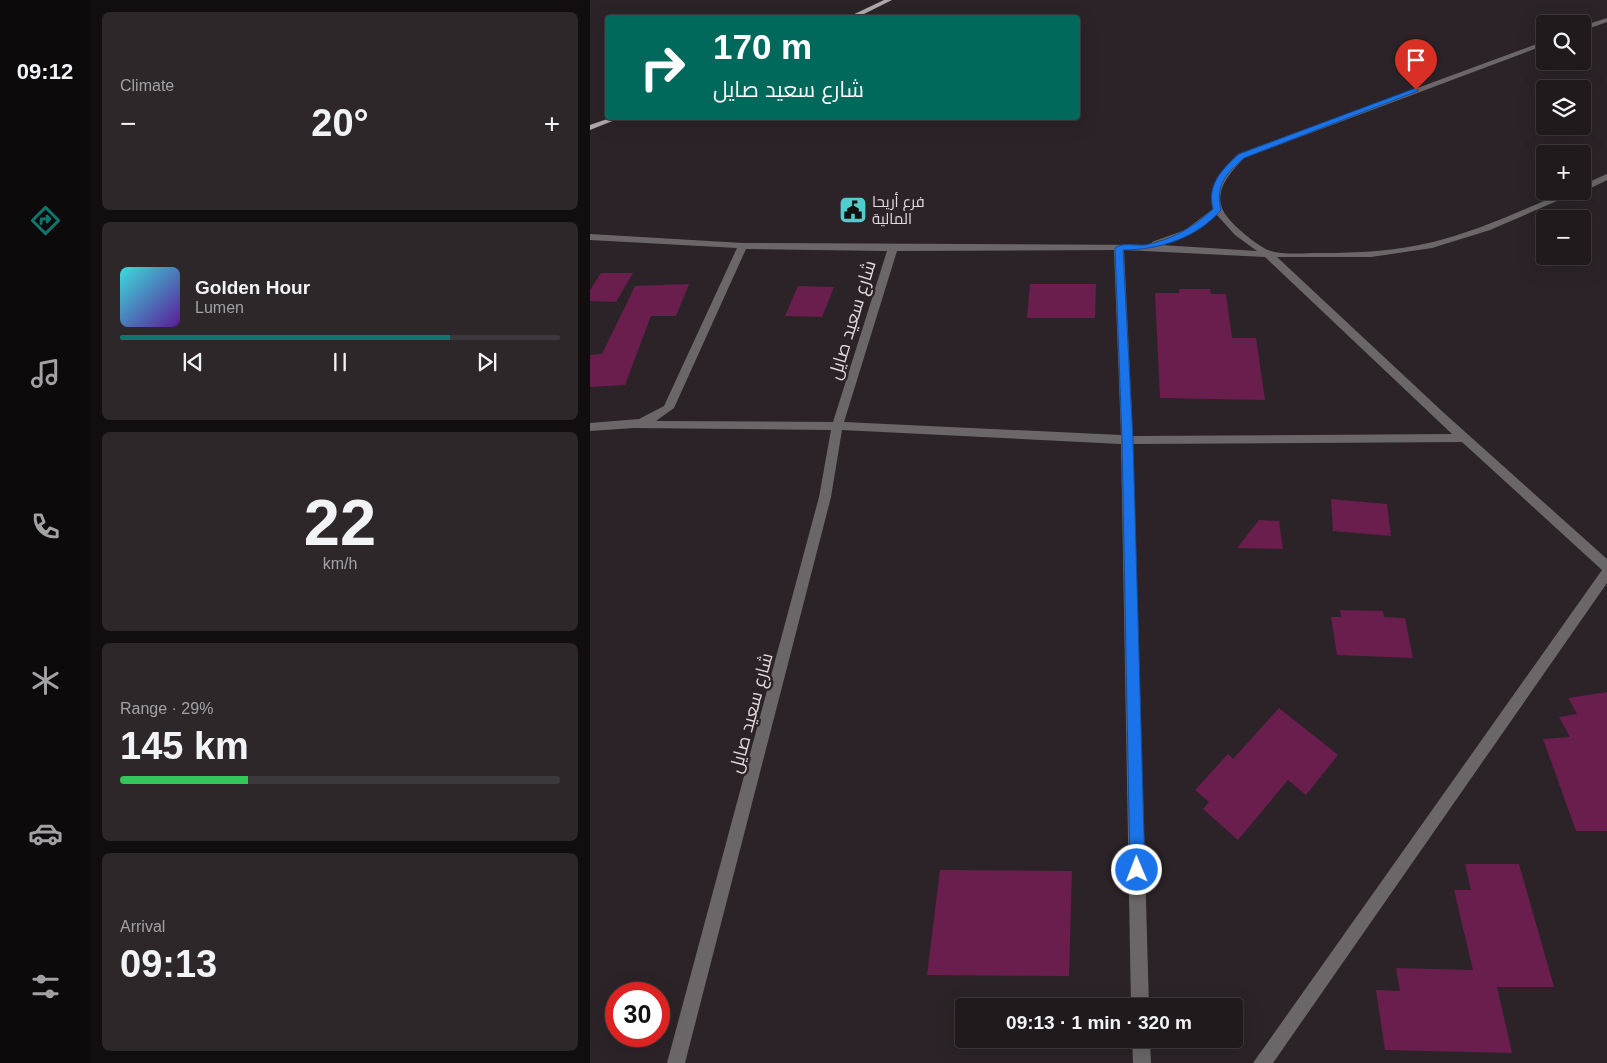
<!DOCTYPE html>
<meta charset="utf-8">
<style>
:root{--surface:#201a1d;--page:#2d272a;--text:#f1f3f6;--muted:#a2a1a4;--line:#3d383b;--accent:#0f766e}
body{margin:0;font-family:Helvetica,Cairo,sans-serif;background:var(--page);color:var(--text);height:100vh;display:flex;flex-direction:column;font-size:19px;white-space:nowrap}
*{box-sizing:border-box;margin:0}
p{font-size:16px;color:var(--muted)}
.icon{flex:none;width:28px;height:28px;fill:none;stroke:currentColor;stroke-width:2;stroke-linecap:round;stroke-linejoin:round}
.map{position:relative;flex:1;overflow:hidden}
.drawer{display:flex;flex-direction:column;gap:12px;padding:12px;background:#120e10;width:500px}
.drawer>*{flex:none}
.hud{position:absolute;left:15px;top:15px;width:475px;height:105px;border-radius:5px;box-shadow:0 5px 20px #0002,0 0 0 1px var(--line);background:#00695c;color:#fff;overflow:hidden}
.tools{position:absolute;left:946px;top:15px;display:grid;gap:10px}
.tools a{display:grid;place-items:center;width:55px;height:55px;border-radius:5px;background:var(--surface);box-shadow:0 5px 20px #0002,0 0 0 1px var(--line);font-size:25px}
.speed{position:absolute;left:15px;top:982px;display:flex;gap:10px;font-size:25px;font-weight:700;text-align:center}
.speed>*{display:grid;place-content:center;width:65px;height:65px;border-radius:50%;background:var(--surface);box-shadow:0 5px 20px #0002,0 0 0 1px var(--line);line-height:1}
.speed .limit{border:8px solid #d22;background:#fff;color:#111}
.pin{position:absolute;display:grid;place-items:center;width:42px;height:42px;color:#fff;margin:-51px -21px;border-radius:50% 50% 50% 0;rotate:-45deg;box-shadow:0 0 5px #0007}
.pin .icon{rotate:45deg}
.me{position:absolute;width:55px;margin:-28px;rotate:359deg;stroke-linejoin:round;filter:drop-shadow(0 0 4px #0008)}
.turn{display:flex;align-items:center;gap:18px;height:105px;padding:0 25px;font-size:22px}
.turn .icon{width:65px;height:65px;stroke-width:2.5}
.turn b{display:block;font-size:35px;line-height:42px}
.big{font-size:38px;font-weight:600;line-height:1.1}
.drawer .card{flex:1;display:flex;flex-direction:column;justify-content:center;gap:8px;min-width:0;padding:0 18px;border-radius:8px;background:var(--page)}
.drawer .dial{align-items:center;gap:0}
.dial b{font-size:65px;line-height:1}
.song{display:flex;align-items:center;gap:15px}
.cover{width:60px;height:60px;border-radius:8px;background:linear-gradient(135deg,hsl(180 70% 55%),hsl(270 70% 35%))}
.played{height:5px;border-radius:2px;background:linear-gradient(90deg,var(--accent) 75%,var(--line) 75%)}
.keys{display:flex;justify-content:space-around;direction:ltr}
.heat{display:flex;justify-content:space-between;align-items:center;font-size:28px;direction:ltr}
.charge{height:8px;border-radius:4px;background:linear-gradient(90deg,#34c759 29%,var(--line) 0)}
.trip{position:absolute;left:365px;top:998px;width:288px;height:50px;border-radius:5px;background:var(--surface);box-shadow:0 5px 20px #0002,0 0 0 1px var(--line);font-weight:600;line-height:50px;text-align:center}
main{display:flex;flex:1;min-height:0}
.dock{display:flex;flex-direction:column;width:90px;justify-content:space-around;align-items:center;background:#0d0a0c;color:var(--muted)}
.dock .icon{width:35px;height:35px}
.dock .current{color:var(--accent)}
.dock b{font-size:22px;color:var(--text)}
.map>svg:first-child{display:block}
.building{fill:#691e4d}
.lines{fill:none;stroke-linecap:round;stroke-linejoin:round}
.minor{fill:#6b6769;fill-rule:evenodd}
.major{fill:#b0a7ac;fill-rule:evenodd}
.route{fill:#1a73e8;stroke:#114b97}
.labels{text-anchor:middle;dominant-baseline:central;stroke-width:5;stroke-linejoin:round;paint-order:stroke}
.far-poi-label{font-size:15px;fill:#e1dbde;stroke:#2b2327;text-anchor:start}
.street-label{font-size:18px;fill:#e1dbde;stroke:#2b2327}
</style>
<main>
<nav class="dock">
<b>09:12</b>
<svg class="icon current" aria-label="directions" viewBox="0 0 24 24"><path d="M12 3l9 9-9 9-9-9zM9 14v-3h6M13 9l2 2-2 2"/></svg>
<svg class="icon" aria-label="music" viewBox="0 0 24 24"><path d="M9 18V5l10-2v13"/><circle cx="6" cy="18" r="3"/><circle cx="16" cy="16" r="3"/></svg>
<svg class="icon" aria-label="phone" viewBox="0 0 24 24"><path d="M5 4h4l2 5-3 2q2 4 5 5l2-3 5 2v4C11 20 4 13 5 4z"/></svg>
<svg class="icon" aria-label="climate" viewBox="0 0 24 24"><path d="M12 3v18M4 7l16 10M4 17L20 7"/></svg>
<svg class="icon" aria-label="car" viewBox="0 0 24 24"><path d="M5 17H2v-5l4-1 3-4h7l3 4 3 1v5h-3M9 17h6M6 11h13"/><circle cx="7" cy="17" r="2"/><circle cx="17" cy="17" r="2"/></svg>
<svg class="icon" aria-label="filters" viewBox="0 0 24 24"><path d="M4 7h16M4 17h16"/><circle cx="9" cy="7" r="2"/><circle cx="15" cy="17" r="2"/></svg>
</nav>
<section class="drawer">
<div class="card"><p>Climate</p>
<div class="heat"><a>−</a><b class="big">20°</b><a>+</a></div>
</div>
<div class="card">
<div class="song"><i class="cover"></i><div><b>Golden Hour</b><p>Lumen</p></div></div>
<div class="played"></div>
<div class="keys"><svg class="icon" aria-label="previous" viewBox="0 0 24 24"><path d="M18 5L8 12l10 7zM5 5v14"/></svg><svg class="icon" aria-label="pause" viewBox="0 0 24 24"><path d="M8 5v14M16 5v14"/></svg><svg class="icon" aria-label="next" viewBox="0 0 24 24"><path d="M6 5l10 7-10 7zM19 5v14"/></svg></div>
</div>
<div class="card dial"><b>22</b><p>km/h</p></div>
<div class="card"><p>Range · 29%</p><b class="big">145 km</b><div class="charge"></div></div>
<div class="card"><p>Arrival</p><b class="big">09:13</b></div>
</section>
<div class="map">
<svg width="1017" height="1063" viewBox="0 0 1017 1063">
<rect width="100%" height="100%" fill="#2b2327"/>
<path class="building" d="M11,273H43L26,302L0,301V290Z
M99,284L86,316H61L35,385L0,387V355L12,354L45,286Z
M440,284H506L505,318H437Z
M208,286L244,287L232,317L195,316Z
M589,289H620L621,294H636L642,338H666L675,400L570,398L565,293H589Z
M741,499L797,504L801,536L743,531Z
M669,520L689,521L693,549L647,548Z
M750,610L793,611L794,617L815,618L823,658L747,655L741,617H751Z
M1017,692V831H986L953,739L980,737L969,717L987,714L978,698Z
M689,708L748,755L716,795L698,780L648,840L613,809L619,802L605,790L638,754L643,759Z
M875,864H929L964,987H907L922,1053L795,1050L786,990L810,991L806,968L883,970L864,890H881Z
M350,870L482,871L479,976L337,975Z"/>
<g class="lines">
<path class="minor" d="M1017,18V22L992,31V26Z
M955,41V45L654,158C637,176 619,196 639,219C646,228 670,248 681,251C693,255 716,253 730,253C768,253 806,251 843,242C890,230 934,209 978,191H990L900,230L842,248L781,257H687L854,413L1017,559V583L683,1063H663L1012,570L872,442L543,444L559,1006H541L531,444L252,430L241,497L95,1063H77L229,497L241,430L44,428L0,431V423L49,419L74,406L147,248L0,240V234L153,243L561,245L562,242L595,230L623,209C616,186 633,170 648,154ZM627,215L645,235L667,251L571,245L602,233ZM156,249L297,251L243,422L66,421L84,408ZM524,250L531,435L254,422L307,251ZM534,250L675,257L862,434L543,436Z
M1017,174V180L995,191H991H992V185Z
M542,1039H560L561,1063H543Z"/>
<path class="major" d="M294,0H302L266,18H256Z
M20,118H30L0,130V125Z"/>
</g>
<path class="route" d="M826,88L828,91L654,158C636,174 625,185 631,210C607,238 569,250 533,250L543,440L555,870L552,875L547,877L542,875L540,870L532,440L525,248C532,242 546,246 555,245C581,240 604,227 623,209C617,185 631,170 649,154Z"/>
<defs>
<symbol id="civic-square" viewBox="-11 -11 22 22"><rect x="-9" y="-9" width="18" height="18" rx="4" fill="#52cdce" stroke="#2b2327"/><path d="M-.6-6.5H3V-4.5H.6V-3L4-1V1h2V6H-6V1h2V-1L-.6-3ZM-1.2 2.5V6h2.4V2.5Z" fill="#111"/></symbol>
</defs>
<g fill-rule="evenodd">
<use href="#civic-square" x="247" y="194" width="32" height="32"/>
</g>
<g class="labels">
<g class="far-poi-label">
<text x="282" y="201">فرع أريحا<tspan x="282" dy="17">المالية</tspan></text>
</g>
<g class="street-label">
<text transform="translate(262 320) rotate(-73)">شارع سعيد صايل</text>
<text transform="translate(161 713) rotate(-75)">شارع سعيد صايل</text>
</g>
</g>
</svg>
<div class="tools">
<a><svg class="icon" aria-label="search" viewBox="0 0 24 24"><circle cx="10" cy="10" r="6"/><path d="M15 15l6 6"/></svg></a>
<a><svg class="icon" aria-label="layers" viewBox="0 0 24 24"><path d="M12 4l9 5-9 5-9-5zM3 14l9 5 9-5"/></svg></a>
<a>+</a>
<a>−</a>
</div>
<div class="speed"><div class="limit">30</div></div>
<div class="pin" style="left:826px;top:90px;background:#d93025"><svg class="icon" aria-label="arrive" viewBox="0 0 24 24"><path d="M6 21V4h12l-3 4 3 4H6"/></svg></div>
<svg class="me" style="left:547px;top:870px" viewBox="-20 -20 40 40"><circle r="17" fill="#1a73e8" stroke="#fff" stroke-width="3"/><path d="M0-11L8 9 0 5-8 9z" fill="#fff"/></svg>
<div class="trip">09:13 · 1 min · 320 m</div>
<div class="hud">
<div class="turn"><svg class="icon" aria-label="right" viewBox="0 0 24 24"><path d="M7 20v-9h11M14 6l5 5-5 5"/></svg><div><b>170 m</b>شارع سعيد صايل</div></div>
</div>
</div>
</main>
